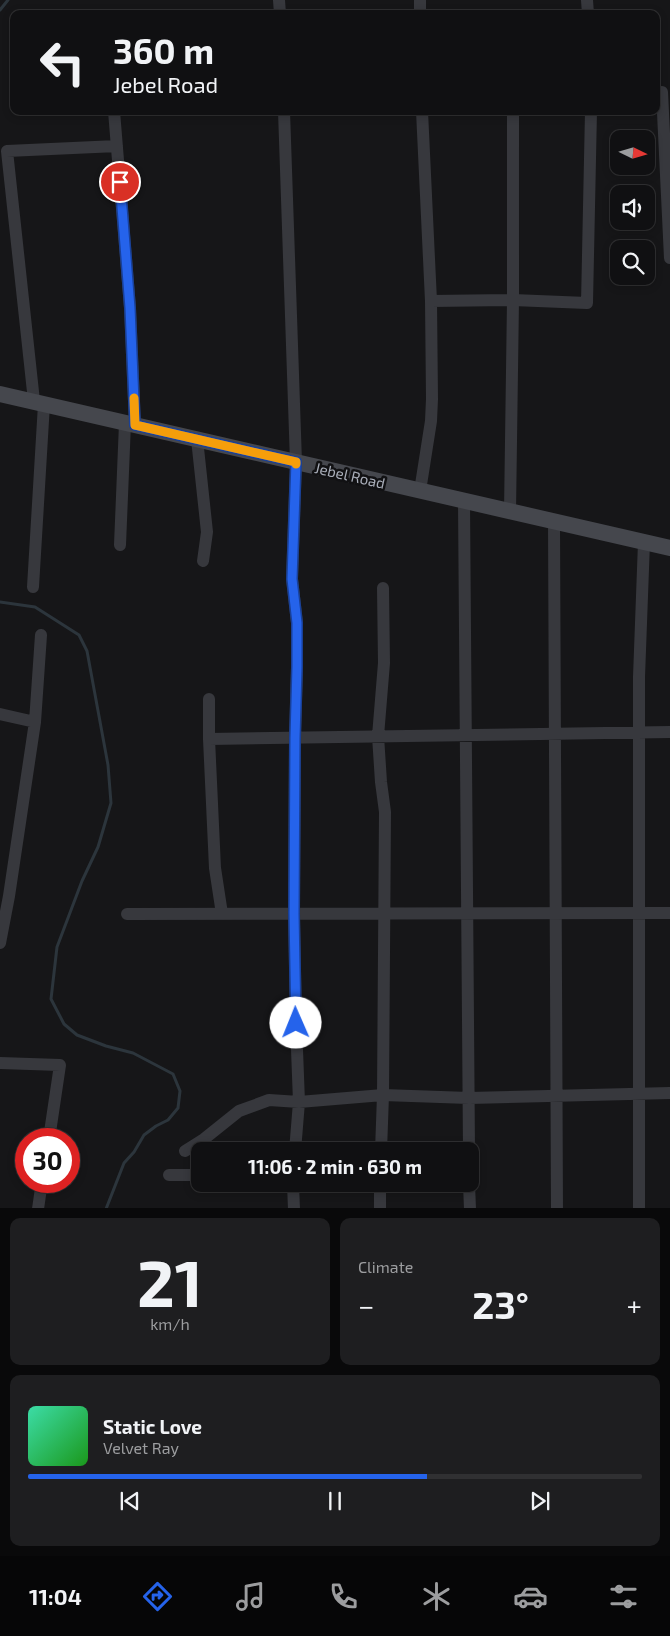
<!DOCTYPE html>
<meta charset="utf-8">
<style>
:root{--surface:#101012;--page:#1e1e20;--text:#f1f3f6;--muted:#9c9d9f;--line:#303032;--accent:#2563eb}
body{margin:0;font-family:"Exo 2",sans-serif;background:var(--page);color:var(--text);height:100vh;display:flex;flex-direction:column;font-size:19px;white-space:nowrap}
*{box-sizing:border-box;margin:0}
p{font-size:16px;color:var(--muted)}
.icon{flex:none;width:28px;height:28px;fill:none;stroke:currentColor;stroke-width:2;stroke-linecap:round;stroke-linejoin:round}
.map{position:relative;height:1208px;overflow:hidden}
.sheet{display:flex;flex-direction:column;gap:10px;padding:10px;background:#09090a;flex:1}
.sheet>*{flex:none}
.hud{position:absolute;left:10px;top:10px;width:650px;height:105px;border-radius:10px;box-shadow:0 2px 8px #0003,0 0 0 1px var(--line);background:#101012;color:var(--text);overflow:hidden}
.needle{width:32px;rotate:95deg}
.tools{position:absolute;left:610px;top:130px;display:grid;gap:10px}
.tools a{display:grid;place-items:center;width:45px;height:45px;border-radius:10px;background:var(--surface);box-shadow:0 2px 8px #0003,0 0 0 1px var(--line);font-size:25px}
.speed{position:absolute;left:15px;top:1128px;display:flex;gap:10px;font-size:25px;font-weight:700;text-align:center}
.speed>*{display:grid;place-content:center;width:65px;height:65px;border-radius:50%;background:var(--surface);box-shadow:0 2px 8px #0003,0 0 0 1px var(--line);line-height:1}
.speed .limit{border:8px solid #d22;background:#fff;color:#111}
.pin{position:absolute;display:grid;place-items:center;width:42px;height:42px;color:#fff;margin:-21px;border:2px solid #fff;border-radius:50%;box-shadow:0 1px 5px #0007}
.me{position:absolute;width:55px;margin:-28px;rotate:359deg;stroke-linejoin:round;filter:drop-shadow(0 0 4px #0008)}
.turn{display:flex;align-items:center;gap:18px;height:105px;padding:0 20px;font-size:22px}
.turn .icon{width:65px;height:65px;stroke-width:2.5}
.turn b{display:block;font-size:35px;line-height:42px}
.big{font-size:38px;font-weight:700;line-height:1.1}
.sheet .tile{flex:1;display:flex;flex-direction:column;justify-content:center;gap:8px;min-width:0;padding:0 18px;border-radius:10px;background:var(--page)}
.sheet .dial{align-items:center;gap:0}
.dial b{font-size:65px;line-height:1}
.song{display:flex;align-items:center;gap:15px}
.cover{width:60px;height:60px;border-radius:8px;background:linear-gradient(135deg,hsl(160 70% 55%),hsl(120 70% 35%))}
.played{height:5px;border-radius:2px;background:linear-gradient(90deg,var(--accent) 65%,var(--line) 65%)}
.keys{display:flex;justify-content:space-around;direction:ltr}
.heat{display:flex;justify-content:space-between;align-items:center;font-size:28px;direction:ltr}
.sheet .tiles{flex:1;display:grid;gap:10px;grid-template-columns:1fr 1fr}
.tile:last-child{grid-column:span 2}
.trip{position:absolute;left:191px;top:1142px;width:288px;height:50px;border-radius:10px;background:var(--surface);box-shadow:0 2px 8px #0003,0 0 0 1px var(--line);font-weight:700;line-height:50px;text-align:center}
.tabs{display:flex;height:80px;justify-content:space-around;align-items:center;background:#060607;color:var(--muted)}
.tabs .icon{width:35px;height:35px}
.tabs .selected{color:var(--accent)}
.tabs b{font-size:22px;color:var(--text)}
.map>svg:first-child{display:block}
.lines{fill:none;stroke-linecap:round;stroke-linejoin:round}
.stream{stroke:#2c353c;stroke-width:3}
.street{stroke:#37383d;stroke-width:12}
.secondary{stroke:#45474d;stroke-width:16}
.route-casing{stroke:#184099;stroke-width:12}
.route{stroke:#2563eb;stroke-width:9}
.slow{stroke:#f59e0b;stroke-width:9}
.labels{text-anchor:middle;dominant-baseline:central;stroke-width:5;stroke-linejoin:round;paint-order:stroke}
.street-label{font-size:15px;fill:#a8adb8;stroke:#111113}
</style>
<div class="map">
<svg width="670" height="1209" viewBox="0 0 670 1209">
<rect width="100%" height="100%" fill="#161618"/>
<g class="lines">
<path class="stream" d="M0,10L8,0
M0,602L35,607L79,635L87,651L108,765L111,803L98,847L82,881L57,947L51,999L64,1024L77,1035L106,1046L133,1053L173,1074L180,1091L178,1108L168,1120L156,1126L144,1135L134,1152L124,1163L106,1209"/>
<path class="street" d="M279,0L280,14
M420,0V14
M587,0L588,14
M662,92L670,258
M114,111L130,308L135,425
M284,111L296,462L292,579L297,623V667L295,738L294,914L296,1023L299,1102L295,1151
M431,301L513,300L587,303L591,111
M34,401L7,151L117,146
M197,439L207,532L203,561
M420,491L431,421L432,399L431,301L422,111
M464,501L469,1151
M510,512L513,300V111
M554,522L557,1209
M120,545L125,423
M33,587L44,404
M209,699V739L670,732
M0,714L35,722
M209,739L215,868L222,914
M127,914L670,913
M0,943L9,896L35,722L41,635
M0,1063L60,1065L49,1139
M185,1151L204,1139L239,1111L269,1100L299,1102L383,1095L469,1098L670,1093
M381,1151L383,1095L385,812L381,782L378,736L384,663L383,588
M169,1175H200
M293,1184L294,1209
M469,1184L470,1209
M38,1209L42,1181
M380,1209V1184
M639,1209V677L644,542"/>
<path class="secondary" d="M0,394L670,548"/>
</g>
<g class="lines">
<defs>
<path id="route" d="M120,182L130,308L135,425L296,462L292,579L297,623V667L295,738L294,914L296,1023"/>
</defs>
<use href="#route" class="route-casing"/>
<use href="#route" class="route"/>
<path class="slow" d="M134,398L135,425L296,462V464"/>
</g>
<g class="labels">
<g class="street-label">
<text transform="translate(350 475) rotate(13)">Jebel Road</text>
</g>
</g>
</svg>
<div class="tools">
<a><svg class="needle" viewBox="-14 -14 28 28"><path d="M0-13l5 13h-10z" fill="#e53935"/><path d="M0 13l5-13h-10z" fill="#9c9d9f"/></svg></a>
<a><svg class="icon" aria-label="sound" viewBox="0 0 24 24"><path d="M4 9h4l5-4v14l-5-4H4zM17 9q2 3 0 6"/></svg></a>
<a><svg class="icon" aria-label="search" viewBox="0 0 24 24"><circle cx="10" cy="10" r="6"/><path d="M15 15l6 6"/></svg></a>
</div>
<div class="speed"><div class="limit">30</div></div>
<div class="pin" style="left:120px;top:182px;background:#d93025"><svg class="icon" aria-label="arrive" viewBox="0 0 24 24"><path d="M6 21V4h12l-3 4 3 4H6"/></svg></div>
<svg class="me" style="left:296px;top:1023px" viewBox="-20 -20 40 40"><circle r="19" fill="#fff"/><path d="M0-13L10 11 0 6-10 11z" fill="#2563eb"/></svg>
<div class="trip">11:06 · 2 min · 630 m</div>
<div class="hud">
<div class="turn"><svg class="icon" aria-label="left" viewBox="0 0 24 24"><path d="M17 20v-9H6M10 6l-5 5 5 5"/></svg><div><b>360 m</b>Jebel Road</div></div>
</div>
</div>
<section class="sheet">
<div class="tiles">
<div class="tile dial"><b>21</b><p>km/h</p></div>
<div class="tile"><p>Climate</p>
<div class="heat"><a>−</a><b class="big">23°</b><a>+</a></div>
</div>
<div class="tile">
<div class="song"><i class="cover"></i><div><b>Static Love</b><p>Velvet Ray</p></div></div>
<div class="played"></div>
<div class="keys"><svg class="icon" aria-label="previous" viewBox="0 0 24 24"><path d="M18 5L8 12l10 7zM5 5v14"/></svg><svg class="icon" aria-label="pause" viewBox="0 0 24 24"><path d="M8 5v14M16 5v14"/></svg><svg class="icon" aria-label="next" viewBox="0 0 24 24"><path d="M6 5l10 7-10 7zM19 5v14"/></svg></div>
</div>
</div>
</section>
<nav class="tabs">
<b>11:04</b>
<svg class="icon selected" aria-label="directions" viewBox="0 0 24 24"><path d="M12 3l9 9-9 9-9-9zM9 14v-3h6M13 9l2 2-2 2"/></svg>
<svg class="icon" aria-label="music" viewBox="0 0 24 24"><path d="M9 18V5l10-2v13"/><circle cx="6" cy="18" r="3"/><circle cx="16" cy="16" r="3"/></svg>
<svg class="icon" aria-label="phone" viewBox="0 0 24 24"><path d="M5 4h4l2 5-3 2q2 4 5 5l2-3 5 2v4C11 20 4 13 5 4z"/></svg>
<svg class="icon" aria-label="climate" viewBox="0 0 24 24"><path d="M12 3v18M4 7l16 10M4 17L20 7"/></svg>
<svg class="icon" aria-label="car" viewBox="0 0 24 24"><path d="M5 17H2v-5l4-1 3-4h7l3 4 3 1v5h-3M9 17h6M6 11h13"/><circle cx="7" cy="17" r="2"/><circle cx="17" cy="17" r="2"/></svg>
<svg class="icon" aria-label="filters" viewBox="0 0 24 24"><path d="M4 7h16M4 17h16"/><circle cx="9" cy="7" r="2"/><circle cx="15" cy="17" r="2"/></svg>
</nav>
